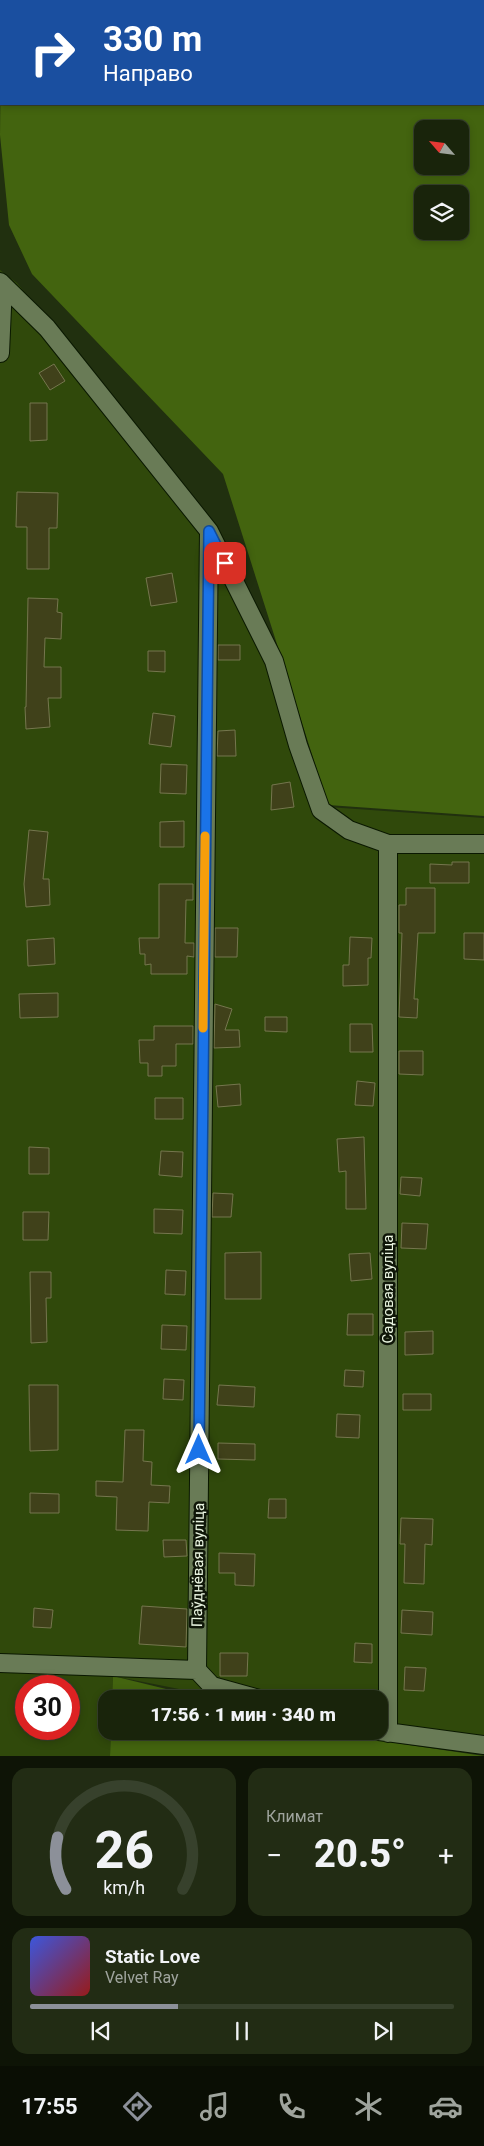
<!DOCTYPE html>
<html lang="ru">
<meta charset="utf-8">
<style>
:root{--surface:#19240b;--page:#222c14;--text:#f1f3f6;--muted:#9fa49d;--line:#37412c;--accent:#8c9099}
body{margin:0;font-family:Roboto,sans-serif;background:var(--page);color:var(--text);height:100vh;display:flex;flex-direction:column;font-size:19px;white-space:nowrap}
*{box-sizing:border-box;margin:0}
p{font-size:16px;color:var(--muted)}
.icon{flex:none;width:28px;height:28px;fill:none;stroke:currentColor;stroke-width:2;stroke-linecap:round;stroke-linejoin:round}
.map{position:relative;height:1756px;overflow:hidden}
.drawer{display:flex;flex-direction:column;gap:12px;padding:12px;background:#0e1406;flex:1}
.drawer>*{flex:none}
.hud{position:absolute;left:0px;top:0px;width:485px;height:105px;box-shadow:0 2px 8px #0003,0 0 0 1px var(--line);background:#1a4fa0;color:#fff;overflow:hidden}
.needle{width:32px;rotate:298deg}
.fabs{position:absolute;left:414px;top:120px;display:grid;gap:10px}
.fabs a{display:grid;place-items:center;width:55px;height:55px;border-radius:10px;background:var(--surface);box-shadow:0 2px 8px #0003,0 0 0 1px var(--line);font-size:25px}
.speed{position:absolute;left:15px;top:1675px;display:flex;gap:10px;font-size:25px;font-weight:700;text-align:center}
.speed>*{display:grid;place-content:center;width:65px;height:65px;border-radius:50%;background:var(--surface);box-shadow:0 2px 8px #0003,0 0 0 1px var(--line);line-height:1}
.speed .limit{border:8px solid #d22;background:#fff;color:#111}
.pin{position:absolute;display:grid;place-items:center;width:42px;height:42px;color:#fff;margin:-21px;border-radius:10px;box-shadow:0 2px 8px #0006}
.me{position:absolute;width:55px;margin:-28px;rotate:0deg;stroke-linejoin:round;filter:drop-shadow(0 0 4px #0008)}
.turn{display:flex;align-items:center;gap:18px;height:105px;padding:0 20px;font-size:22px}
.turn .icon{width:65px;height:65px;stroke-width:2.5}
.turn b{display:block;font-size:35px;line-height:42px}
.big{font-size:38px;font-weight:800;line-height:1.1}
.drawer .card{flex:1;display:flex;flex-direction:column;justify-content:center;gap:8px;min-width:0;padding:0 18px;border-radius:15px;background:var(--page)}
.drawer .dial{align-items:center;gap:0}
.dial svg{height:130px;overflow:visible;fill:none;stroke:var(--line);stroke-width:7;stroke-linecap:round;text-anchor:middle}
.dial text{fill:var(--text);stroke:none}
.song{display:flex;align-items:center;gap:15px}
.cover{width:60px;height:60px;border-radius:8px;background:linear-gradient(135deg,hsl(230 70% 55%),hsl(0 70% 35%))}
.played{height:5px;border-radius:2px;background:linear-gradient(90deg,var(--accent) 35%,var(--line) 35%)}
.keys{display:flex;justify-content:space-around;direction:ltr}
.heat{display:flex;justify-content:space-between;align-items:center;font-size:28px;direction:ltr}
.drawer .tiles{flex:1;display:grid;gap:12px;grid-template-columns:1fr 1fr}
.card:last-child{grid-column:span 2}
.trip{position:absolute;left:98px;top:1690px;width:290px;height:50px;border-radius:15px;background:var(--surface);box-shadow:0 2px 8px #0003,0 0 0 1px var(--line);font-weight:800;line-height:50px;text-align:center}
.dock{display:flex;height:80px;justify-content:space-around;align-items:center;background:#0a0e04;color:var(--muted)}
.dock .icon{width:35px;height:35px}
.dock .selected{color:var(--accent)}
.dock b{font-size:22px;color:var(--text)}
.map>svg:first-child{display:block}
.green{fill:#30490b;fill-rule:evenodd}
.forest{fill:#43640f;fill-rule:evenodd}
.building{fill:#40411a;stroke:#75764e}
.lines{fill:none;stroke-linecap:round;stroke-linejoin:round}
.minor-casing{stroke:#0a1800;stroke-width:20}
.minor{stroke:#697b56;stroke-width:18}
.route-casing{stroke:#114b97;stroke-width:12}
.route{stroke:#1a73e8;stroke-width:9}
.slow{stroke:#f59e0b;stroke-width:9}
.labels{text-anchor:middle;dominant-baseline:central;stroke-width:5;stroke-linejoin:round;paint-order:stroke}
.street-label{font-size:15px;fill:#e9f4e0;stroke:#0f1608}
</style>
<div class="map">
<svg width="484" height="1756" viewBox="0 0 484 1756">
<rect width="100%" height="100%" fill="#21300f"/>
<path class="green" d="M0,270L17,283L212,521L328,807L484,818V1747L379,1727V1699H230L113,1676L112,1699H106V1731H111L110,1756H0ZM26,1686H69V1729H26Z"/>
<path class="forest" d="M30,0H484V816L328,805L223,474L32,274L9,225L0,135L1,40V104H484V1H29ZM422,129H460V166H422ZM422,194H460V231H422Z
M113,1676L207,1699H112Z
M111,1731H345L389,1742L484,1756H110Z"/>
<path class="building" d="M54,364L65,381L50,390L39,373Z
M30,403H47V440L30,441Z
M17,492L58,493L57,528H49V569H27V527H16Z
M172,573L177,602L151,606L146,578Z
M28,598L58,599L57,612L62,613L61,639L45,638L44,667H61V698H48L50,727L26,729L25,707H26Z
M218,645H240V660H218Z
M148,651H165V672L148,671Z
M153,713L175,716L171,747L149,744Z
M235,730L236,756H217L218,731Z
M161,764L187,765L186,794L160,793Z
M290,782L294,807L271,810L272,785Z
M184,821V847H160V822Z
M29,830L48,832L43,879H49L50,905L26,907L24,884Z
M452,862H469V883H430V864L452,865Z
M159,884H193V900H186L185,943H194V957L187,956V974H151V964L145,965V954H140L139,938H159Z
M406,888H435V933H418L414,999H418L417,1018L399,1017L402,933H399V905H406Z
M215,928H238L237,957H215Z
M464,933H484V960L464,959Z
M350,937L372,938L371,958H368V985L343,986V965H349Z
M54,938L55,964L28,966L27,940Z
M58,993V1017L20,1018L19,994Z
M215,1004L232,1009L225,1030H239L240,1047L214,1048Z
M265,1017H287V1032L265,1031Z
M350,1024H372L373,1052H350Z
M154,1026H193V1044H176V1066H162V1076H148V1063H140L139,1040H154Z
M399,1051H423V1075L399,1074Z
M357,1081L375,1083L373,1106L355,1105Z
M240,1084L241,1105L218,1107L216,1086Z
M155,1098H183V1119H155Z
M364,1137L366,1209H346V1171L339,1172L337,1139Z
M29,1147L49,1148V1174H29Z
M161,1151L183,1152L182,1177L159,1175Z
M401,1177L422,1178L420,1196L400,1194Z
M213,1193L233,1194L231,1217H212Z
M154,1209L183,1210L182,1234L154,1233Z
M23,1212H49L48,1240H23Z
M402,1223L428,1224L426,1249L401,1248Z
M261,1252V1299H225V1253Z
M370,1253L372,1279L351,1281L349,1254Z
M166,1270L186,1271L185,1295L165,1294Z
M30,1272H51V1298H46L47,1342L31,1343Z
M348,1314H373V1335H347Z
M162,1325L187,1326L186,1350L161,1349Z
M433,1331V1354L405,1355V1332Z
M345,1370L364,1371L363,1387L344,1386Z
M164,1379L184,1380L183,1400L163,1399Z
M29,1385H58V1450L30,1451Z
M219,1385L255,1387L254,1407L217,1405Z
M403,1394H431V1410H403Z
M337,1414L360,1415L359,1438L336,1437Z
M125,1430H144L143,1461L152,1462L151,1485L170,1486L169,1503L149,1502L148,1531L116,1530L117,1497L96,1496V1481L123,1482Z
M218,1443L255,1444V1460L218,1459Z
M30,1493L59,1494V1513H30Z
M269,1499H286V1518H268Z
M401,1518L433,1519L432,1545L425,1544L424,1584L404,1583L405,1544H400Z
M163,1540H186L187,1556L164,1557Z
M219,1553L255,1554L254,1586L235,1585V1573H219Z
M142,1606L187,1609L186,1647L139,1644Z
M34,1608L53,1610L51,1628L33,1627Z
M402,1610L433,1612L432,1635L401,1633Z
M355,1643L372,1644V1663L354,1662Z
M220,1653H248L247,1676H220Z
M405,1667L426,1668L424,1691L404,1690Z"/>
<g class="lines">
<defs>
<path id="minor" d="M0,282L47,328L209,531L274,661L298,745L321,810L349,830L388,844H484
M0,353L3,285
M388,844V1733
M0,1663L197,1670L212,1686L259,1699
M197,1670L209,531
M379,1731L484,1745"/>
</defs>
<use href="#minor" class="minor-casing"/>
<use href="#minor" class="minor"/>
</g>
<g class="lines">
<defs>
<path id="route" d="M199,1450L209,531L225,563"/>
</defs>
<use href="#route" class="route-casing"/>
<use href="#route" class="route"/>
<path class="slow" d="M203,1028L205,836"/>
</g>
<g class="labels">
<g class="street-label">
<text transform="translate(388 1289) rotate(-90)">Садовая вуліца</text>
<text transform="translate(198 1565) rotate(-89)">Паўднёвая вуліца</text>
</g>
</g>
</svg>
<div class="fabs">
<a><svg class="needle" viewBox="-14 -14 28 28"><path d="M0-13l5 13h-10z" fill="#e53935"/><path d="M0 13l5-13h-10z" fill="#9fa49d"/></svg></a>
<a><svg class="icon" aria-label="layers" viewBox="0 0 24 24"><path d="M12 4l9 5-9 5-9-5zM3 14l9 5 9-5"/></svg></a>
</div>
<div class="speed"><div class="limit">30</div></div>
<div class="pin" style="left:225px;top:563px;background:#d93025"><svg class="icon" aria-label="arrive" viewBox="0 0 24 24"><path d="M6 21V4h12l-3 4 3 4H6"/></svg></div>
<svg class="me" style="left:199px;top:1450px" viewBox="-20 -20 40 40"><path d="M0-17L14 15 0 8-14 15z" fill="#1a73e8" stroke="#fff" stroke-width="4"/></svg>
<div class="trip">17:56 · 1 мин · 340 m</div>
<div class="hud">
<div class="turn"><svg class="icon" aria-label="right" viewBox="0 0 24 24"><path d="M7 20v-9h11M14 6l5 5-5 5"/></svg><div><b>330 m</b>Направо</div></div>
</div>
</div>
<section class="drawer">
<div class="tiles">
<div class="card dial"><svg viewBox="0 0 100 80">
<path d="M14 69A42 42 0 1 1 86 69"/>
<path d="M14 69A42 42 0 0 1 9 37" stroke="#8c9099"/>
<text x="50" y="56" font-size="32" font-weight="700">26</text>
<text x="50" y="72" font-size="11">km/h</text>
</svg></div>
<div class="card"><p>Климат</p>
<div class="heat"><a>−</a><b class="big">20.5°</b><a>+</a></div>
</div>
<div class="card">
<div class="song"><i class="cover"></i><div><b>Static Love</b><p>Velvet Ray</p></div></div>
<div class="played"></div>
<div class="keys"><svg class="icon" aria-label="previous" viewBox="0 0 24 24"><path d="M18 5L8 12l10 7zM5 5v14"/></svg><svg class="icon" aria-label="pause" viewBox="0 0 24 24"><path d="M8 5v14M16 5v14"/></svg><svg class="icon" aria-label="next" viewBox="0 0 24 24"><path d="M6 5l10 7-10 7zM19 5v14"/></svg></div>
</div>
</div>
</section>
<nav class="dock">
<b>17:55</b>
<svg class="icon selected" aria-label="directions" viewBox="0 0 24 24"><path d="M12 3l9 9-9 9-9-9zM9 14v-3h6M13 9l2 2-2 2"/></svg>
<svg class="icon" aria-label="music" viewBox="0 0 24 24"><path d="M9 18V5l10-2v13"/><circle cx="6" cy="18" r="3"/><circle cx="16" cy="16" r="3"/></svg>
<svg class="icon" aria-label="phone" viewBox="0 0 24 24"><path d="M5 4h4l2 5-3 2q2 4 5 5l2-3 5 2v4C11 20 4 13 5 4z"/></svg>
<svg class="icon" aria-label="climate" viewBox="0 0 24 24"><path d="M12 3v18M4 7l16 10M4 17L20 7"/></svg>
<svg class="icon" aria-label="car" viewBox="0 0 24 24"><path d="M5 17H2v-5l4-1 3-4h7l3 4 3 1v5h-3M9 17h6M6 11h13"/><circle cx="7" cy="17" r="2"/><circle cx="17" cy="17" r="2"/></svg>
</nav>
